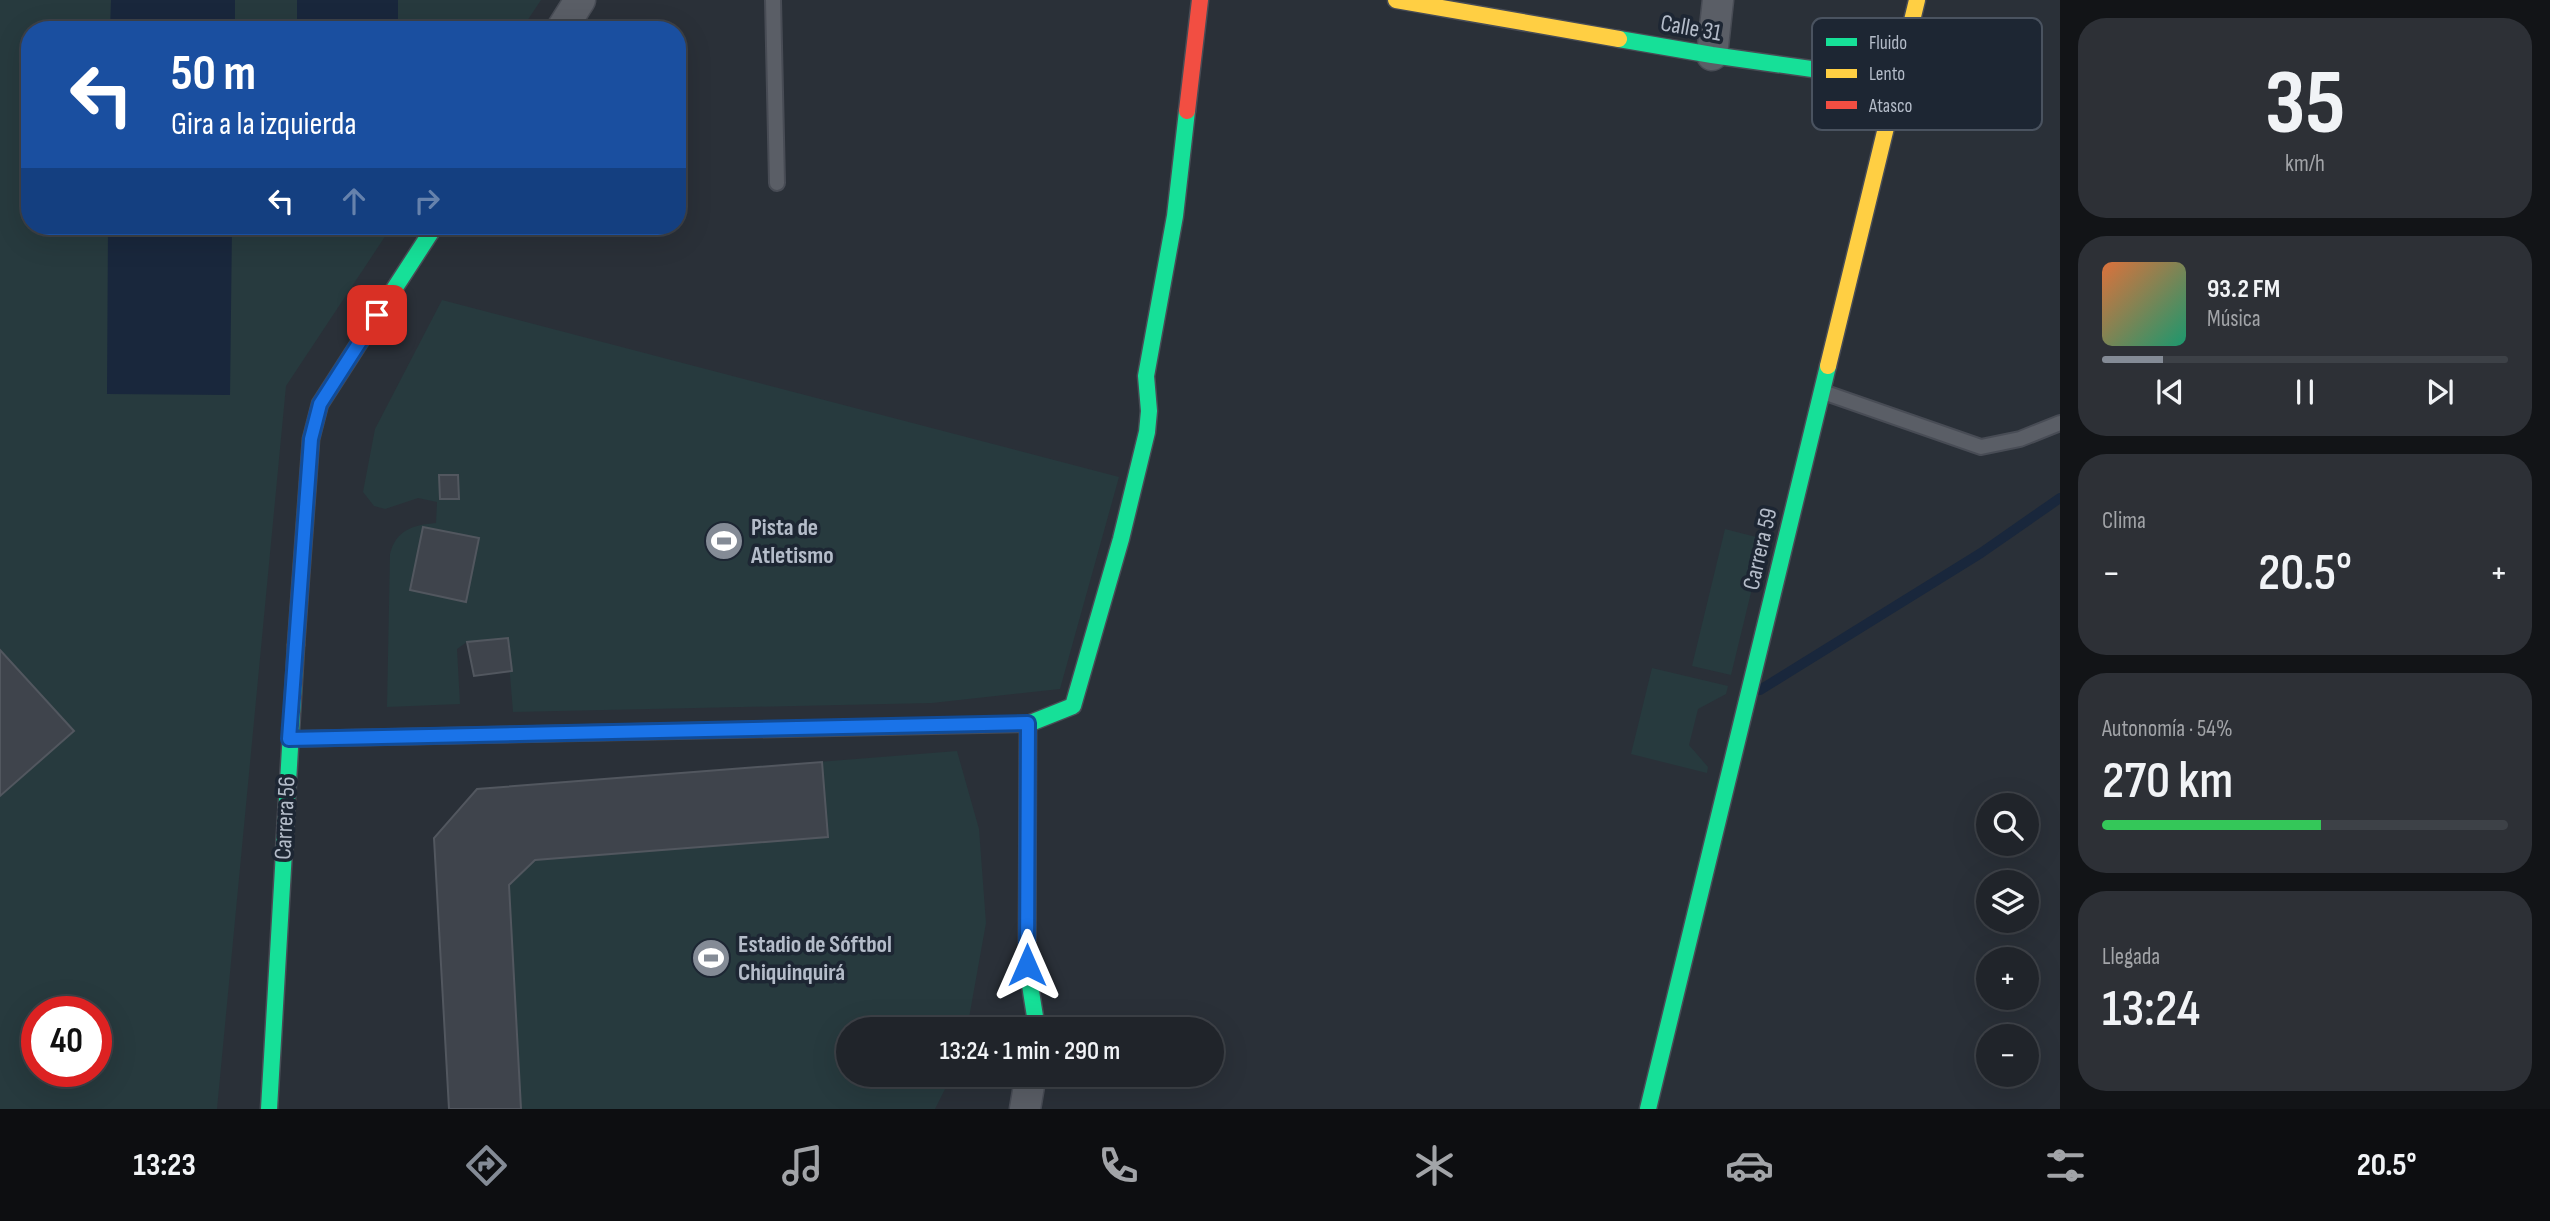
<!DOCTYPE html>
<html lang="es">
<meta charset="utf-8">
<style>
:root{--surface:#20242a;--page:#2d3036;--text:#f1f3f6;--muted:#a2a4a8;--line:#3d4147;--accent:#848b96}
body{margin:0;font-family:"Sofia Sans Condensed",sans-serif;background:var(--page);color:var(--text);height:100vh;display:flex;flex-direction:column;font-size:26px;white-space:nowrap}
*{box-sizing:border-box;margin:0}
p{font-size:23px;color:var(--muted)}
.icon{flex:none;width:38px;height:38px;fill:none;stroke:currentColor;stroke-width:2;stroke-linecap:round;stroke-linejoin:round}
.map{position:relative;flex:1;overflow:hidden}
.panel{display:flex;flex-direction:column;gap:18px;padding:18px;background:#121417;width:490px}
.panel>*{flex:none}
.guide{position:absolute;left:21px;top:21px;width:665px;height:214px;border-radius:28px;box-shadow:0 7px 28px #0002,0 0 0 2px var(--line);background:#1a4fa0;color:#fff;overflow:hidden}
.tools{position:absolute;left:1976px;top:793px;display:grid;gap:14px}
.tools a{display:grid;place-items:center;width:63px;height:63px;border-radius:50%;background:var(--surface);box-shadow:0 7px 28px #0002,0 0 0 2px var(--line);font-size:35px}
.speed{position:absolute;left:21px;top:996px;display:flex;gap:14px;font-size:35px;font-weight:700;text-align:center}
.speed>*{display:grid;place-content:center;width:91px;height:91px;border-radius:50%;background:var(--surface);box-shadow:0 7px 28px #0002,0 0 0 2px var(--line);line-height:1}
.speed .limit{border:10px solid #d22;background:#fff;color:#111}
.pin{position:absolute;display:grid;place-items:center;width:60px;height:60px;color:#fff;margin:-30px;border-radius:14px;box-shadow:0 4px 10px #0006}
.me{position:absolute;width:77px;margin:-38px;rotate:0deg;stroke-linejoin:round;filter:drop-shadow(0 0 5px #0008)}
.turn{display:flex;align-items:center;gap:24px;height:147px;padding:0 35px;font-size:32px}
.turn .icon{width:91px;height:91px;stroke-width:2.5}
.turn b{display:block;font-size:49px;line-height:60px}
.lanes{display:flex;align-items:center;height:66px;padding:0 35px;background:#0003;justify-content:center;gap:35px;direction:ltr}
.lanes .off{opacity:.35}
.big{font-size:52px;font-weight:600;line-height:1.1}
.panel .widget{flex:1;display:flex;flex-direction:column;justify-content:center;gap:10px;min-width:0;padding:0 24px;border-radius:28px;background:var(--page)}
.panel .dial{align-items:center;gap:0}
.dial b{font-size:91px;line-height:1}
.song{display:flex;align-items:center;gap:21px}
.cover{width:84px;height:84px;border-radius:10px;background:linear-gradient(135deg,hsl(20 70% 55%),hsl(160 70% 35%))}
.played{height:7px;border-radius:4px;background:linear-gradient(90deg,var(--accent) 15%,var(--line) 15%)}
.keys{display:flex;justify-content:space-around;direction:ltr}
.heat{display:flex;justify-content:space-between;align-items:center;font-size:38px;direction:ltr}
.charge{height:10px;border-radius:5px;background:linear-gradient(90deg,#34c759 54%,var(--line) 0)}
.trip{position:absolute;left:836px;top:1017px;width:388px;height:70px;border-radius:35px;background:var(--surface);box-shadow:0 7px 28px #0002,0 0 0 2px var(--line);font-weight:600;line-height:70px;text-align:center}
.dock{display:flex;height:112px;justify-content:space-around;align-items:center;background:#0d0e11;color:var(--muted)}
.dock .icon{width:49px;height:49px}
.dock .active{color:var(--accent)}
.dock b{font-size:32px;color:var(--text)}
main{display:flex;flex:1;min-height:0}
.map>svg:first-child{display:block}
.green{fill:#273a3e;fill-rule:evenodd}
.water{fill:#19273c}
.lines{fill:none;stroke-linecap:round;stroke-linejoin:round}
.stream{stroke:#19273c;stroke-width:10}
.building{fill:#3f444c;stroke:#52575f;stroke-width:2}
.lane-casing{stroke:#484c55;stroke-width:18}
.street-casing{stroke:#484c55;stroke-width:33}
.fast-casing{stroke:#484c55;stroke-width:19}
.slow-casing{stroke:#484c55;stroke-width:19}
.jam-casing{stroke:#484c55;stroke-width:19}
.lane{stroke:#5a5e66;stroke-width:14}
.street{stroke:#5a5e66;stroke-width:30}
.fast{stroke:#16e098;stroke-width:16}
.slow{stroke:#ffcf43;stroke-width:16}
.jam{stroke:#f24e42;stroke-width:16}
.route-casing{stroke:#114b97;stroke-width:18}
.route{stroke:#1a73e8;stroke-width:12}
.labels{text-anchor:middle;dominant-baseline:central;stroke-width:7;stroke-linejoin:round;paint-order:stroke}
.street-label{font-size:24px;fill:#b4bcc9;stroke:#1d2633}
.poi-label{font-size:24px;font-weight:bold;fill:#b4bcc9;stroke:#1d2633;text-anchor:start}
.key{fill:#1d2633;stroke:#4a5360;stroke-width:2}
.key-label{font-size:19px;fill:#b4bcc9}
</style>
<main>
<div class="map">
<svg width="2060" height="1109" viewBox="0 0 2060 1109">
<rect width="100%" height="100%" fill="#2a3038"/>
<path class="green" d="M0,0H541L521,30H30V226H392L286,386L217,1109H0ZM37,1012H96V1071H37Z
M442,300L1119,477L1060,689L932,703L513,712L507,638L467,642L457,649L460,704L387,707L390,554C396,530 413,525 436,523L437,502L418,498L385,509L374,506L363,492L375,429Z
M1725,529L1764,539L1731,675L1692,666Z
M1652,668L1728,686L1726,694L1698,709L1689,745L1708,767L1707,773L1631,754Z
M957,751L979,829L986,923L967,1029H849V1074L952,1075L935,1109H449L477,789Z"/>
<path class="water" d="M111,0H235V30H110Z
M297,0H398V30H297Z
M108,226H232L230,395L107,394Z"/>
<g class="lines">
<path class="stream" d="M1760,690L1981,553L2060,498"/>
</g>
<path class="building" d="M439,475H458L459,499H440Z
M423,527L479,538L466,602L410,590Z
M508,638L512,671L474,676L467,642Z
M0,650L74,731L0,796Z
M822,762L828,837L535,860L509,885L521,1109H449L434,838L477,789Z"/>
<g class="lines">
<defs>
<path id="lane" d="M773,0L777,183
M1823,392L1981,447L2020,439L2060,423
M291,739L1027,724"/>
<path id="street" d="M561,30L580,0
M1712,55L1718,0
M1025,1109L1031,1074"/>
<path id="fast" d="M1619,39L1712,55L1897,81
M365,334L435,226
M1037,1029L1027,966L1028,724L1073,706L1121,539L1147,432L1149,411L1146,376L1175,216L1187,111
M269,1109L296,645
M1648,1109L1828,366"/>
<path id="slow" d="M1396,0L1619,39
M1828,366L1917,0
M296,645L311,439L320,404L365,334"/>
<path id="jam" d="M1187,111L1200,0"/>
</defs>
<use href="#lane" class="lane-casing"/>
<use href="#street" class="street-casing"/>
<use href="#fast" class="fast-casing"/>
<use href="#slow" class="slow-casing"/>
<use href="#jam" class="jam-casing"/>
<use href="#lane" class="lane"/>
<use href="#street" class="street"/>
<use href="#fast" class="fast"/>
<use href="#slow" class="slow"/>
<use href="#jam" class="jam"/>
</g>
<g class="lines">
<defs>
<path id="route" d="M377,315L320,404L311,439L289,739L1028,723L1027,965"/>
</defs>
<use href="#route" class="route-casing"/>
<use href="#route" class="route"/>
</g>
<defs>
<symbol id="stadium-disc" viewBox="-11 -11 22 22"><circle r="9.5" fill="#848b96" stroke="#1d2633"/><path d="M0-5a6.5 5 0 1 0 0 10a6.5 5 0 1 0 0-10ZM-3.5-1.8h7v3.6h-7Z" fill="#fff"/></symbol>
</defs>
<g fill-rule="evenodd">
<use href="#stadium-disc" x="702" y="519" width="44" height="44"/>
<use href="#stadium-disc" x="689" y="936" width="44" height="44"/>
</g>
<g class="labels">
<g class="street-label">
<text transform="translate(1691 28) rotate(10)">Calle 31</text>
<text transform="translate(1760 549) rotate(-77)">Carrera 59</text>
<text transform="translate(285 818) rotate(-87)">Carrera 56</text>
</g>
<g class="poi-label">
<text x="751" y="527">Pista de<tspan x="751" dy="28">Atletismo</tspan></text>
<text x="738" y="944">Estadio de Sóftbol<tspan x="738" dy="28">Chiquinquirá</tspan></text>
</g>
</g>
<rect x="1812" y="18" width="230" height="112" rx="10" class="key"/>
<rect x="1826" y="38" width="31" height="8" fill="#16e098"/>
<rect x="1826" y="69" width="31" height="9" fill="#ffcf43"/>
<rect x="1826" y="101" width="31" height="8" fill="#f24e42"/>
<g class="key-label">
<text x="1869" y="49">Fluido</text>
<text x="1869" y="80">Lento</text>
<text x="1869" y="112">Atasco</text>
</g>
</svg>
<div class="tools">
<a><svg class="icon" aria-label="search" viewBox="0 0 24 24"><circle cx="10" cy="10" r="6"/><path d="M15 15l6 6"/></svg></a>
<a><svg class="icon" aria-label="layers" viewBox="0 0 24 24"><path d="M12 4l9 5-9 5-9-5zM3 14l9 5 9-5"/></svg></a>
<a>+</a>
<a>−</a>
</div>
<div class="speed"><div class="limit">40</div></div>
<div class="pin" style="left:377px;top:315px;background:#d93025"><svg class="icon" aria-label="arrive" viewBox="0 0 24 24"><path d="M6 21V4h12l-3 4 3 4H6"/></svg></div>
<svg class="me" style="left:1027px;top:965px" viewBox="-20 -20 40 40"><path d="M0-17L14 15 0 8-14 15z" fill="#1a73e8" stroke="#fff" stroke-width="4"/></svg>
<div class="trip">13:24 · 1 min · 290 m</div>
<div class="guide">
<div class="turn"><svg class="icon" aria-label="left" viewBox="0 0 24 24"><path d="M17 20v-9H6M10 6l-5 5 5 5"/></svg><div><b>50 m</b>Gira a la izquierda</div></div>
<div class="lanes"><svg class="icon" aria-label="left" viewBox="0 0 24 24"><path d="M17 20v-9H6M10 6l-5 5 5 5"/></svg><svg class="icon off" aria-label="ahead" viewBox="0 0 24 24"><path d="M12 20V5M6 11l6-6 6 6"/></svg><svg class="icon off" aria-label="right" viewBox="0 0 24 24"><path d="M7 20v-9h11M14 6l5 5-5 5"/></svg></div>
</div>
</div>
<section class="panel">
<div class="widget dial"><b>35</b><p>km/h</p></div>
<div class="widget">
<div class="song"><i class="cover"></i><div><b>93.2 FM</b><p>Música</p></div></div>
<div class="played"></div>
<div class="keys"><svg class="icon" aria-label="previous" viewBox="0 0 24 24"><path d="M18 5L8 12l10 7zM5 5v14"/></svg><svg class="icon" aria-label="pause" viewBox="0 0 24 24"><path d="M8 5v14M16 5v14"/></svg><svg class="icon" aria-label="next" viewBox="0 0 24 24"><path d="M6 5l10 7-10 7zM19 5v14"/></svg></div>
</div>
<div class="widget"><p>Clima</p>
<div class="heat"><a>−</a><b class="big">20.5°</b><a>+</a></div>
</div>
<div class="widget"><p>Autonomía · 54%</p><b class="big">270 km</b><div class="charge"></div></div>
<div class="widget"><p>Llegada</p><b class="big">13:24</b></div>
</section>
</main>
<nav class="dock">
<b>13:23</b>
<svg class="icon active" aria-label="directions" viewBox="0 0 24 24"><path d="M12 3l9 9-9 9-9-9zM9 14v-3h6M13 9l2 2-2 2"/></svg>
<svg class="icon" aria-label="music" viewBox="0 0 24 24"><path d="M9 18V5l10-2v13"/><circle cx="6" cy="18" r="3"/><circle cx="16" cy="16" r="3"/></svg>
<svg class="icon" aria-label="phone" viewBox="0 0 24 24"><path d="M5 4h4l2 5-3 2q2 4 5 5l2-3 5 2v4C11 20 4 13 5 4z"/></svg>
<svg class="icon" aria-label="climate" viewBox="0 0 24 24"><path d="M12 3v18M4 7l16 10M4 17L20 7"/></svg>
<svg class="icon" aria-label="car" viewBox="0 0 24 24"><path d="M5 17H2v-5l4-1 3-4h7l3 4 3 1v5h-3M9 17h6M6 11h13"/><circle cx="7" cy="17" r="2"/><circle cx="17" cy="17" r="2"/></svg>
<svg class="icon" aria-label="filters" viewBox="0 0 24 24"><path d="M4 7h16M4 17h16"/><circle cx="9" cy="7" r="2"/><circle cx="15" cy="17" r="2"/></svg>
<b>20.5°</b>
</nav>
